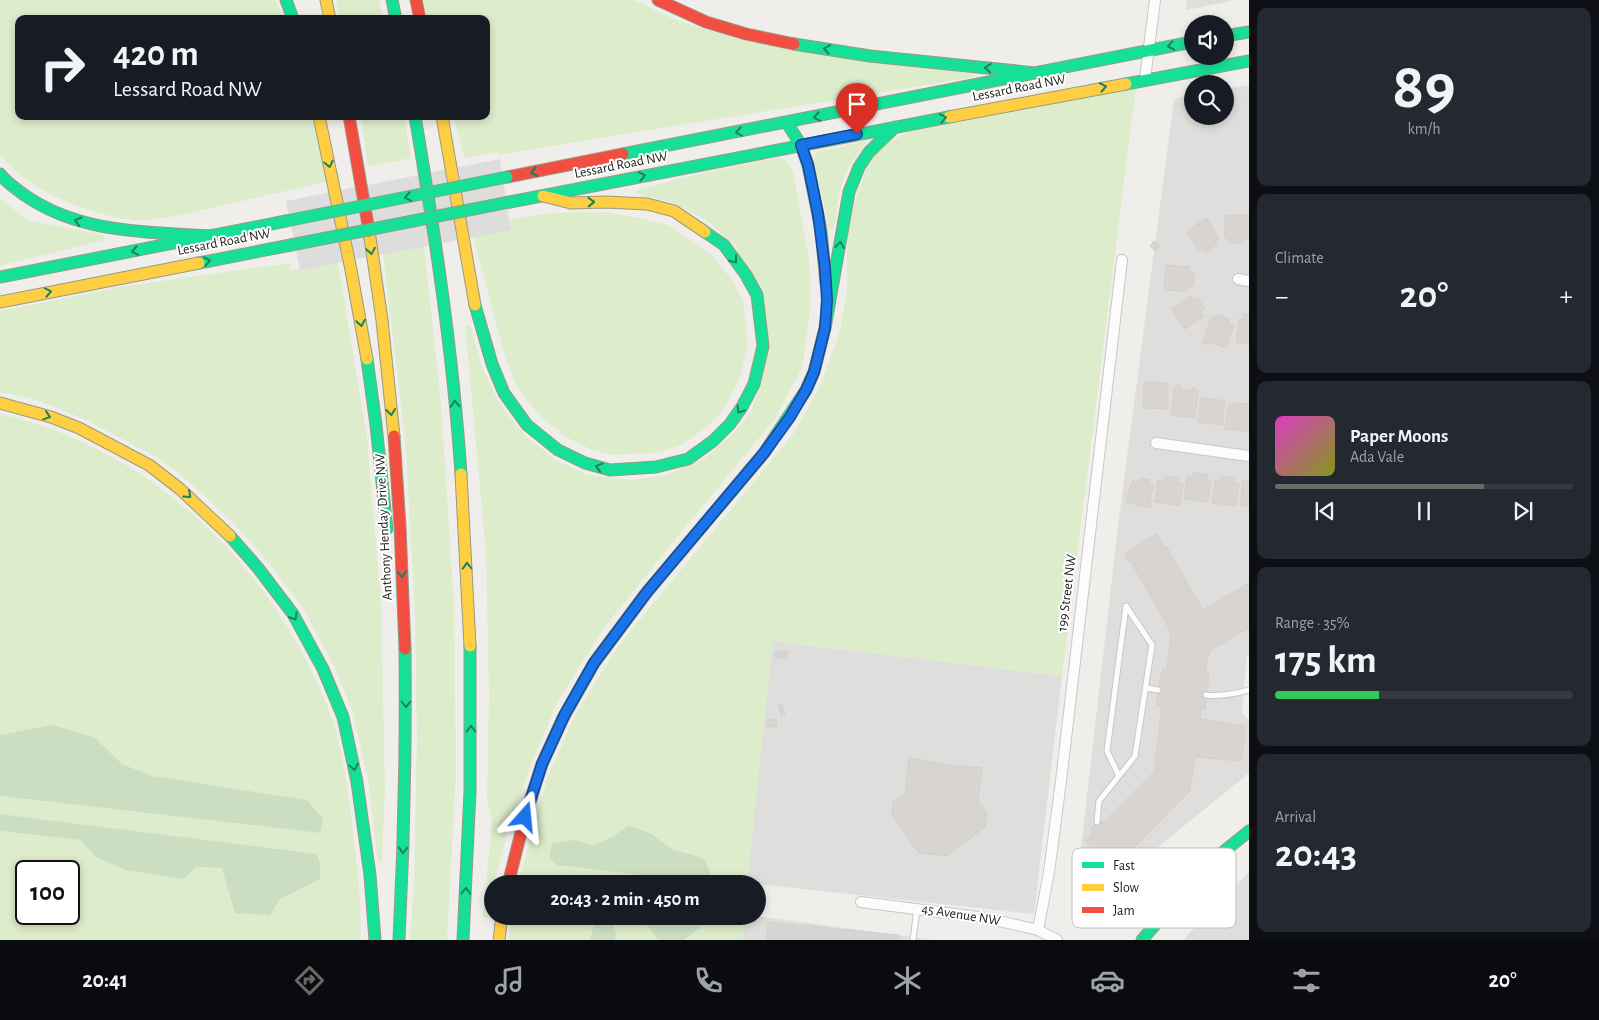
<!DOCTYPE html>
<meta charset="utf-8">
<style>
:root{--surface:#171b24;--page:#242831;--text:#f1f3f6;--muted:#9ea1a6;--line:#363941;--accent:#6a6968}
body{margin:0;font-family:"Alegreya Sans",sans-serif;background:var(--page);color:var(--text);height:100vh;display:flex;flex-direction:column;font-size:19px;white-space:nowrap}
*{box-sizing:border-box;margin:0}
p{font-size:16px;color:var(--muted)}
.icon{flex:none;width:28px;height:28px;fill:none;stroke:currentColor;stroke-width:2;stroke-linecap:round;stroke-linejoin:round}
.map{position:relative;flex:1;overflow:hidden}
.sheet{display:flex;flex-direction:column;gap:8px;padding:8px;background:#0d0f14;width:350px}
.sheet>*{flex:none}
.hud{position:absolute;left:15px;top:15px;width:475px;height:105px;border-radius:10px;box-shadow:0 2px 8px #0003;background:#171b24;color:var(--text);overflow:hidden}
.buttons{position:absolute;left:1184px;top:15px;display:grid;gap:10px}
.buttons a{display:grid;place-items:center;width:50px;height:50px;border-radius:50%;background:var(--surface);box-shadow:0 2px 8px #0003;font-size:25px}
.speed{position:absolute;left:15px;top:860px;display:flex;gap:10px;font-size:25px;font-weight:700;text-align:center}
.speed>*{display:grid;place-content:center;width:65px;height:65px;border-radius:50%;background:var(--surface);box-shadow:0 2px 8px #0003;line-height:1}
.speed .limit{border:2px solid #111;border-radius:8px;background:#fff;color:#111}
.pin{position:absolute;display:grid;place-items:center;width:42px;height:42px;color:#fff;margin:-51px -21px;border-radius:50% 50% 50% 0;rotate:-45deg;box-shadow:0 0 5px #0007}
.pin .icon{rotate:45deg}
.me{position:absolute;width:55px;margin:-28px;rotate:18deg;stroke-linejoin:round;filter:drop-shadow(0 0 4px #0008)}
.turn{display:flex;align-items:center;gap:18px;height:105px;padding:0 15px;font-size:22px}
.turn .icon{width:65px;height:65px;stroke-width:2.5}
.turn b{display:block;font-size:35px;line-height:42px}
.big{font-size:38px;font-weight:700;line-height:1.1}
.sheet .widget{flex:1;display:flex;flex-direction:column;justify-content:center;gap:8px;min-width:0;padding:0 18px;border-radius:10px;background:var(--page)}
.sheet .dial{align-items:center;gap:0}
.dial b{font-size:65px;line-height:1}
.song{display:flex;align-items:center;gap:15px}
.cover{width:60px;height:60px;border-radius:8px;background:linear-gradient(135deg,hsl(310 70% 55%),hsl(70 70% 35%))}
.played{height:5px;border-radius:2px;background:linear-gradient(90deg,var(--accent) 70%,var(--line) 70%)}
.keys{display:flex;justify-content:space-around;direction:ltr}
.heat{display:flex;justify-content:space-between;align-items:center;font-size:28px;direction:ltr}
.charge{height:8px;border-radius:4px;background:linear-gradient(90deg,#34c759 35%,var(--line) 0)}
.trip{position:absolute;left:484px;top:875px;width:282px;height:50px;border-radius:25px;background:var(--surface);box-shadow:0 2px 8px #0003;font-weight:700;line-height:50px;text-align:center}
.menu{display:flex;height:80px;justify-content:space-around;align-items:center;background:#090b0e;color:var(--muted)}
.menu .icon{width:35px;height:35px}
.menu .on{color:var(--accent)}
.menu b{font-size:22px;color:var(--text)}
main{display:flex;flex:1;min-height:0}
.map>svg:first-child{display:block}
.residential{fill:#dfdedc}
.religious{fill:#dededc}
.grass{fill:#ddeccb;fill-rule:evenodd}
.forest{fill:#cbdec1}
.parking{fill:#e0dfde}
.pier{fill:#dedddd}
.building{fill:#d7d4d2;stroke:#d3d0cc}
.lines{fill:none;stroke-linecap:round;stroke-linejoin:round}
.lane-casing{stroke:#c9c8c7;stroke-width:7}
.street-casing{stroke:#c9c8c7;stroke-width:12}
.fast-casing{stroke:#999a82;stroke-width:13}
.slow-casing{stroke:#999a82;stroke-width:13}
.jam-casing{stroke:#999a82;stroke-width:13}
.lane{stroke:#fdfcfc;stroke-width:5}
.street{stroke:#fdfcfc;stroke-width:10}
.fast{stroke:#16e098;stroke-width:11}
.slow{stroke:#ffcf43;stroke-width:11}
.jam{stroke:#f24e42;stroke-width:11}
.fast-bridge-casing{stroke:#999a82;stroke-width:13;stroke-linecap:butt}
.fast-bridge{stroke:#16e098;stroke-width:11}
.oneway{stroke:#1c815d}
.route-casing{stroke:#114b97;stroke-width:12}
.route{stroke:#1a73e8;stroke-width:9}
.labels{text-anchor:middle;dominant-baseline:central;stroke-width:4;stroke-linejoin:round;paint-order:stroke}
.street-label{font-size:14px;fill:#222;stroke:#fff}
.key{fill:#fff;stroke:#bdbdbd;stroke-width:1}
.key-label{font-size:14px;fill:#222}
</style>
<main>
<div class="map">
<svg width="1249" height="940" viewBox="0 0 1249 940">
<rect width="100%" height="100%" fill="#f0eeeb"/>
<path class="residential" d="M1187,0H1236L1186,10Z
M1249,85V655L1247,654L1242,712L1249,721V773L1125,874L1094,922L1073,918L1118,526L1174,99L1192,95V116H1225V89Z
M1249,872V940H1183L1212,910Z
M744,916H757L934,940H742Z"/>
<path class="religious" d="M772,641L1062,676L1034,914L747,883Z"/>
<path class="grass" d="M0,0H275L284,19H19V116H313L329,181L176,216C161,218 145,221 130,220C118,219 104,214 93,211C56,199 24,185 0,154Z
M336,0H379L383,19H340Z
M423,0H634L678,21L747,42L974,74L975,77L498,155L497,152L465,158L453,116H486V19H428Z
M1136,87L1062,676L773,641L747,884H518L547,779L576,713L620,644L794,433L820,386L840,331L847,290V222L871,156L892,140L909,132ZM652,834L671,849L693,855L549,857L573,840L593,845L614,836Z
M361,116H404L411,158L368,167Z
M867,141C860,153 850,162 845,175C842,182 840,190 838,198C836,208 838,220 832,229H829L814,159L817,152Z
M777,158C787,159 789,164 793,172L809,259L811,306L802,368L774,420L681,532L603,629L559,699L537,750L512,815L494,884H492L489,917H483L492,819L487,801L489,696L486,552L465,325L471,326L481,364L493,391L506,413L528,438L556,460L587,475L633,480L666,475L705,458L734,433L751,411L763,378L769,342L736,247L708,221L670,202L637,194L636,191L697,174Z
M0,198L27,220L104,235L105,240L0,266Z
M604,212L644,219L668,225L713,256L734,283L743,300L748,345L740,378L729,400L719,415L703,430L681,445L654,453L612,455L590,449L566,437L538,414L517,386L506,360L473,236L511,227L510,219L549,213Z
M424,245L441,404L454,605L456,772L447,940H410L414,884L417,740L415,616L406,449L383,254Z
M338,262L367,438L381,602L385,790L382,862H378L368,780L353,713L333,664L303,608L267,561L234,523L187,480L155,456L84,419L37,400L0,392V311L126,286L290,263L291,270Z
M0,414C154,448 279,573 332,719C342,747 346,779 350,808C356,853 361,895 361,940H0V831L80,840L96,857L125,870L183,879L197,867L222,868L270,915L280,899L320,878V863L317,854L0,814V796L320,833L307,800L152,776L122,764L94,737L52,725L0,735ZM26,871H69V914H26Z
M511,916H627L648,926L657,939L660,940H615L616,934L593,927L590,940H508Z
M738,916H744L742,940H684L703,925L734,924Z"/>
<path class="forest" d="M52,725L94,737L122,764L152,776L307,800L323,819L320,833L0,796V735Z
M0,814L317,854L320,863V879L280,899L270,915L235,913L222,868L197,867L183,879L125,870L96,857L80,840L0,831Z
M628,825L652,834L671,849L693,855L705,860L712,878L707,883L557,865L549,857L552,843L573,840L593,845L614,836Z
M627,916H738L734,924L703,925L684,940H660L657,939L648,926Z
M601,919L613,924L616,934L615,940H590L593,927Z"/>
<path class="parking" d="M780,697L879,707L861,874L762,863Z"/>
<path class="pier" d="M500,159L511,230L300,270L286,201Z"/>
<path class="building" d="M1225,215H1249V239H1244V243H1229V238H1225Z
M1206,218L1219,238L1215,241L1217,244L1205,252L1203,248L1199,251L1186,232Z
M1154,241L1160,246L1156,251L1150,246Z
M1166,265L1189,267V272H1194L1193,286H1188V291L1164,290Z
M1191,296L1193,300L1197,297L1205,309L1201,312L1204,316L1185,329L1171,309Z
M1244,314L1249,315V344L1236,342L1239,319H1244Z
M1216,315L1230,319L1228,324L1234,325L1226,348L1210,342L1209,345L1202,343L1211,317L1215,319Z
M1150,382L1168,383V409L1143,408L1144,383Z
M1179,385L1183,390L1189,391L1194,387L1198,392L1195,418L1171,415L1174,389Z
M1201,397L1225,401L1222,425L1198,422Z
M1235,403L1247,404L1249,406V432L1225,429L1229,404L1235,405Z
M1193,473L1207,474V479L1211,480L1208,502L1184,499L1187,477H1193Z
M1165,476L1179,478L1178,483H1183L1180,505L1155,502L1158,480L1164,481Z
M1220,476L1235,478L1234,483H1239L1236,506L1212,503L1215,480L1220,481Z
M1140,478L1150,480L1149,485L1154,486L1149,501L1152,502L1150,508L1126,502L1131,484L1132,485L1133,481L1139,483Z
M1243,480L1249,481V506L1240,505Z
M1156,534L1164,547L1166,546L1203,610L1249,583V628L1209,651L1205,674H1209L1205,710L1201,709L1200,719L1246,726L1241,761L1195,757L1190,791L1124,858L1123,857L1112,868L1085,841L1093,832L1090,829L1097,822L1100,820L1103,823L1154,772L1162,706L1157,705L1158,690L1163,668L1167,669L1171,632L1130,560L1128,561L1124,554Z
M776,651H788L787,658L775,657Z
M782,704L785,714L781,716L778,705Z
M767,719L777,720L776,727L766,726Z
M909,758L964,767L965,766L982,768L978,801L987,813L985,827L947,856L919,853L892,816L893,802L905,793Z
M768,922L899,935V940H766Z"/>
<g class="lines">
<defs>
<path id="lane" d="M1146,688L1158,690
M1206,695C1221,697 1235,694 1249,690
M1097,822L1099,801L1119,776L1107,751L1126,606L1152,645L1135,756L1119,776
M913,940L917,909"/>
<path id="street" d="M1145,79L1155,0
M1238,279L1249,281
M1156,443L1249,456
M861,902L986,918L1038,930L1057,940
M1038,930L1049,872L1061,781L1122,260"/>
<path id="fast" d="M286,0L293,19
M392,0L396,19
M1225,36L1249,32
M794,44L870,56L1036,73
M1126,84L1249,61
M415,116C435,235 453,353 461,474
M787,123L801,145L808,165L821,230L826,284
M623,154L1192,42
M0,174C6,182 15,188 23,194C79,234 148,232 213,236
M510,202L949,117
M199,263L291,245
M0,277L286,221
M475,305L492,364L504,393L527,425L558,450L585,463L610,470L656,467L688,459L713,441L730,424L742,407L754,384L763,346L757,295L746,275L724,245L705,232
M367,359L376,425L387,529
M230,536L258,568L293,614L323,669L343,717L357,782L370,875L375,940
M563,718L594,663L647,592L764,453L806,390L814,372L825,328L849,192L859,167L869,152L895,127
M399,940C404,843 406,746 405,649
M463,940L470,791V646
M1142,940L1178,898L1217,857L1249,831"/>
<path id="slow" d="M326,0L330,19
M319,116L351,270L367,359
M442,116L475,305
M949,117L1126,84
M543,196L571,203L606,202L647,204L674,211L705,232
M369,231L382,320L394,436
M0,302L199,263
M0,403L51,417L79,428L149,465L180,489L230,536
M461,474L470,646
M499,940L502,916"/>
<path id="jam" d="M416,0L420,19
M658,0L706,22L746,34L794,44
M349,116L369,231
M507,177L623,154
M394,436L400,526L405,649
M508,884L525,817L542,764L563,718"/>
</defs>
<use href="#lane" class="lane-casing"/>
<use href="#street" class="street-casing"/>
<use href="#fast" class="fast-casing"/>
<use href="#slow" class="slow-casing"/>
<use href="#jam" class="jam-casing"/>
<use href="#lane" class="lane"/>
<use href="#street" class="street"/>
<use href="#fast" class="fast"/>
<use href="#slow" class="slow"/>
<use href="#jam" class="jam"/>
<defs>
<path id="fast-bridge" d="M286,221L507,177
M291,245L510,202"/>
</defs>
<use href="#fast-bridge" class="fast-bridge-casing"/>
<use href="#fast-bridge" class="fast-bridge"/>
</g>
<defs><path id="oneway-chevron" d="M-2-3.5L2.5 0L-2 3.5" fill="none" stroke-width="1.6" stroke-linecap="round" stroke-linejoin="round" transform="scale(1.25)"/></defs>
<g class="oneway">
<use href="#oneway-chevron" transform="translate(1171 46) rotate(168)"/>
<use href="#oneway-chevron" transform="translate(827 49) rotate(-171)"/>
<use href="#oneway-chevron" transform="translate(988 68) rotate(-175)"/>
<use href="#oneway-chevron" transform="translate(1103 87) rotate(-11)"/>
<use href="#oneway-chevron" transform="translate(817 117) rotate(169)"/>
<use href="#oneway-chevron" transform="translate(943 118) rotate(-11)"/>
<use href="#oneway-chevron" transform="translate(739 132) rotate(169)"/>
<use href="#oneway-chevron" transform="translate(329 164) rotate(77)"/>
<use href="#oneway-chevron" transform="translate(534 172) rotate(170)"/>
<use href="#oneway-chevron" transform="translate(642 176) rotate(-11)"/>
<use href="#oneway-chevron" transform="translate(408 197) rotate(169)"/>
<use href="#oneway-chevron" transform="translate(591 202) rotate(-2)"/>
<use href="#oneway-chevron" transform="translate(78 221) rotate(-164)"/>
<use href="#oneway-chevron" transform="translate(840 245) rotate(-82)"/>
<use href="#oneway-chevron" transform="translate(135 251) rotate(169)"/>
<use href="#oneway-chevron" transform="translate(371 251) rotate(81)"/>
<use href="#oneway-chevron" transform="translate(734 260) rotate(53)"/>
<use href="#oneway-chevron" transform="translate(207 261) rotate(-11)"/>
<use href="#oneway-chevron" transform="translate(48 292) rotate(-11)"/>
<use href="#oneway-chevron" transform="translate(361 323) rotate(81)"/>
<use href="#oneway-chevron" transform="translate(455 404) rotate(-94)"/>
<use href="#oneway-chevron" transform="translate(740 410) rotate(122)"/>
<use href="#oneway-chevron" transform="translate(391 412) rotate(84)"/>
<use href="#oneway-chevron" transform="translate(47 416) rotate(18)"/>
<use href="#oneway-chevron" transform="translate(599 467) rotate(-164)"/>
<use href="#oneway-chevron" transform="translate(188 495) rotate(42)"/>
<use href="#oneway-chevron" transform="translate(467 566) rotate(-92)"/>
<use href="#oneway-chevron" transform="translate(402 574) rotate(87)"/>
<use href="#oneway-chevron" transform="translate(294 617) rotate(59)"/>
<use href="#oneway-chevron" transform="translate(406 704) rotate(90)"/>
<use href="#oneway-chevron" transform="translate(471 729) rotate(-91)"/>
<use href="#oneway-chevron" transform="translate(354 767) rotate(78)"/>
<use href="#oneway-chevron" transform="translate(403 850) rotate(92)"/>
<use href="#oneway-chevron" transform="translate(466 891) rotate(-87)"/>
</g>
<g class="lines">
<defs>
<path id="route" d="M525,817L542,764L565,714L594,663L647,592L764,453L790,417L806,390L814,372L825,328L827,300L825,268L818,214L808,165L801,145L857,134"/>
</defs>
<use href="#route" class="route-casing"/>
<use href="#route" class="route"/>
</g>
<g class="labels">
<g class="street-label">
<text transform="translate(1019 88) rotate(-11)">Lessard Road NW</text>
<text transform="translate(621 165) rotate(-11)">Lessard Road NW</text>
<text transform="translate(224 242) rotate(-11)">Lessard Road NW</text>
<text transform="translate(384 527) rotate(-93)">Anthony Henday Drive NW</text>
<text transform="translate(1067 593) rotate(-83)">199 Street NW</text>
<text transform="translate(961 915) rotate(9)">45 Avenue NW</text>
</g>
</g>
<rect x="1072" y="848" width="164" height="80" rx="8" class="key"/>
<rect x="1082" y="862" width="22" height="6" fill="#16e098"/>
<rect x="1082" y="884" width="22" height="7" fill="#ffcf43"/>
<rect x="1082" y="907" width="22" height="6" fill="#f24e42"/>
<g class="key-label">
<text x="1113" y="870">Fast</text>
<text x="1113" y="892">Slow</text>
<text x="1113" y="915">Jam</text>
</g>
</svg>
<div class="buttons">
<a><svg class="icon" aria-label="sound" viewBox="0 0 24 24"><path d="M4 9h4l5-4v14l-5-4H4zM17 9q2 3 0 6"/></svg></a>
<a><svg class="icon" aria-label="search" viewBox="0 0 24 24"><circle cx="10" cy="10" r="6"/><path d="M15 15l6 6"/></svg></a>
</div>
<div class="speed"><div class="limit">100</div></div>
<div class="pin" style="left:857px;top:134px;background:#d93025"><svg class="icon" aria-label="arrive" viewBox="0 0 24 24"><path d="M6 21V4h12l-3 4 3 4H6"/></svg></div>
<svg class="me" style="left:525px;top:817px" viewBox="-20 -20 40 40"><path d="M0-17L14 15 0 8-14 15z" fill="#1a73e8" stroke="#fff" stroke-width="4"/></svg>
<div class="trip">20:43 · 2 min · 450 m</div>
<div class="hud">
<div class="turn"><svg class="icon" aria-label="right" viewBox="0 0 24 24"><path d="M7 20v-9h11M14 6l5 5-5 5"/></svg><div><b>420 m</b>Lessard Road NW</div></div>
</div>
</div>
<section class="sheet">
<div class="widget dial"><b>89</b><p>km/h</p></div>
<div class="widget"><p>Climate</p>
<div class="heat"><a>−</a><b class="big">20°</b><a>+</a></div>
</div>
<div class="widget">
<div class="song"><i class="cover"></i><div><b>Paper Moons</b><p>Ada Vale</p></div></div>
<div class="played"></div>
<div class="keys"><svg class="icon" aria-label="previous" viewBox="0 0 24 24"><path d="M18 5L8 12l10 7zM5 5v14"/></svg><svg class="icon" aria-label="pause" viewBox="0 0 24 24"><path d="M8 5v14M16 5v14"/></svg><svg class="icon" aria-label="next" viewBox="0 0 24 24"><path d="M6 5l10 7-10 7zM19 5v14"/></svg></div>
</div>
<div class="widget"><p>Range · 35%</p><b class="big">175 km</b><div class="charge"></div></div>
<div class="widget"><p>Arrival</p><b class="big">20:43</b></div>
</section>
</main>
<nav class="menu">
<b>20:41</b>
<svg class="icon on" aria-label="directions" viewBox="0 0 24 24"><path d="M12 3l9 9-9 9-9-9zM9 14v-3h6M13 9l2 2-2 2"/></svg>
<svg class="icon" aria-label="music" viewBox="0 0 24 24"><path d="M9 18V5l10-2v13"/><circle cx="6" cy="18" r="3"/><circle cx="16" cy="16" r="3"/></svg>
<svg class="icon" aria-label="phone" viewBox="0 0 24 24"><path d="M5 4h4l2 5-3 2q2 4 5 5l2-3 5 2v4C11 20 4 13 5 4z"/></svg>
<svg class="icon" aria-label="climate" viewBox="0 0 24 24"><path d="M12 3v18M4 7l16 10M4 17L20 7"/></svg>
<svg class="icon" aria-label="car" viewBox="0 0 24 24"><path d="M5 17H2v-5l4-1 3-4h7l3 4 3 1v5h-3M9 17h6M6 11h13"/><circle cx="7" cy="17" r="2"/><circle cx="17" cy="17" r="2"/></svg>
<svg class="icon" aria-label="filters" viewBox="0 0 24 24"><path d="M4 7h16M4 17h16"/><circle cx="9" cy="7" r="2"/><circle cx="15" cy="17" r="2"/></svg>
<b>20°</b>
</nav>
